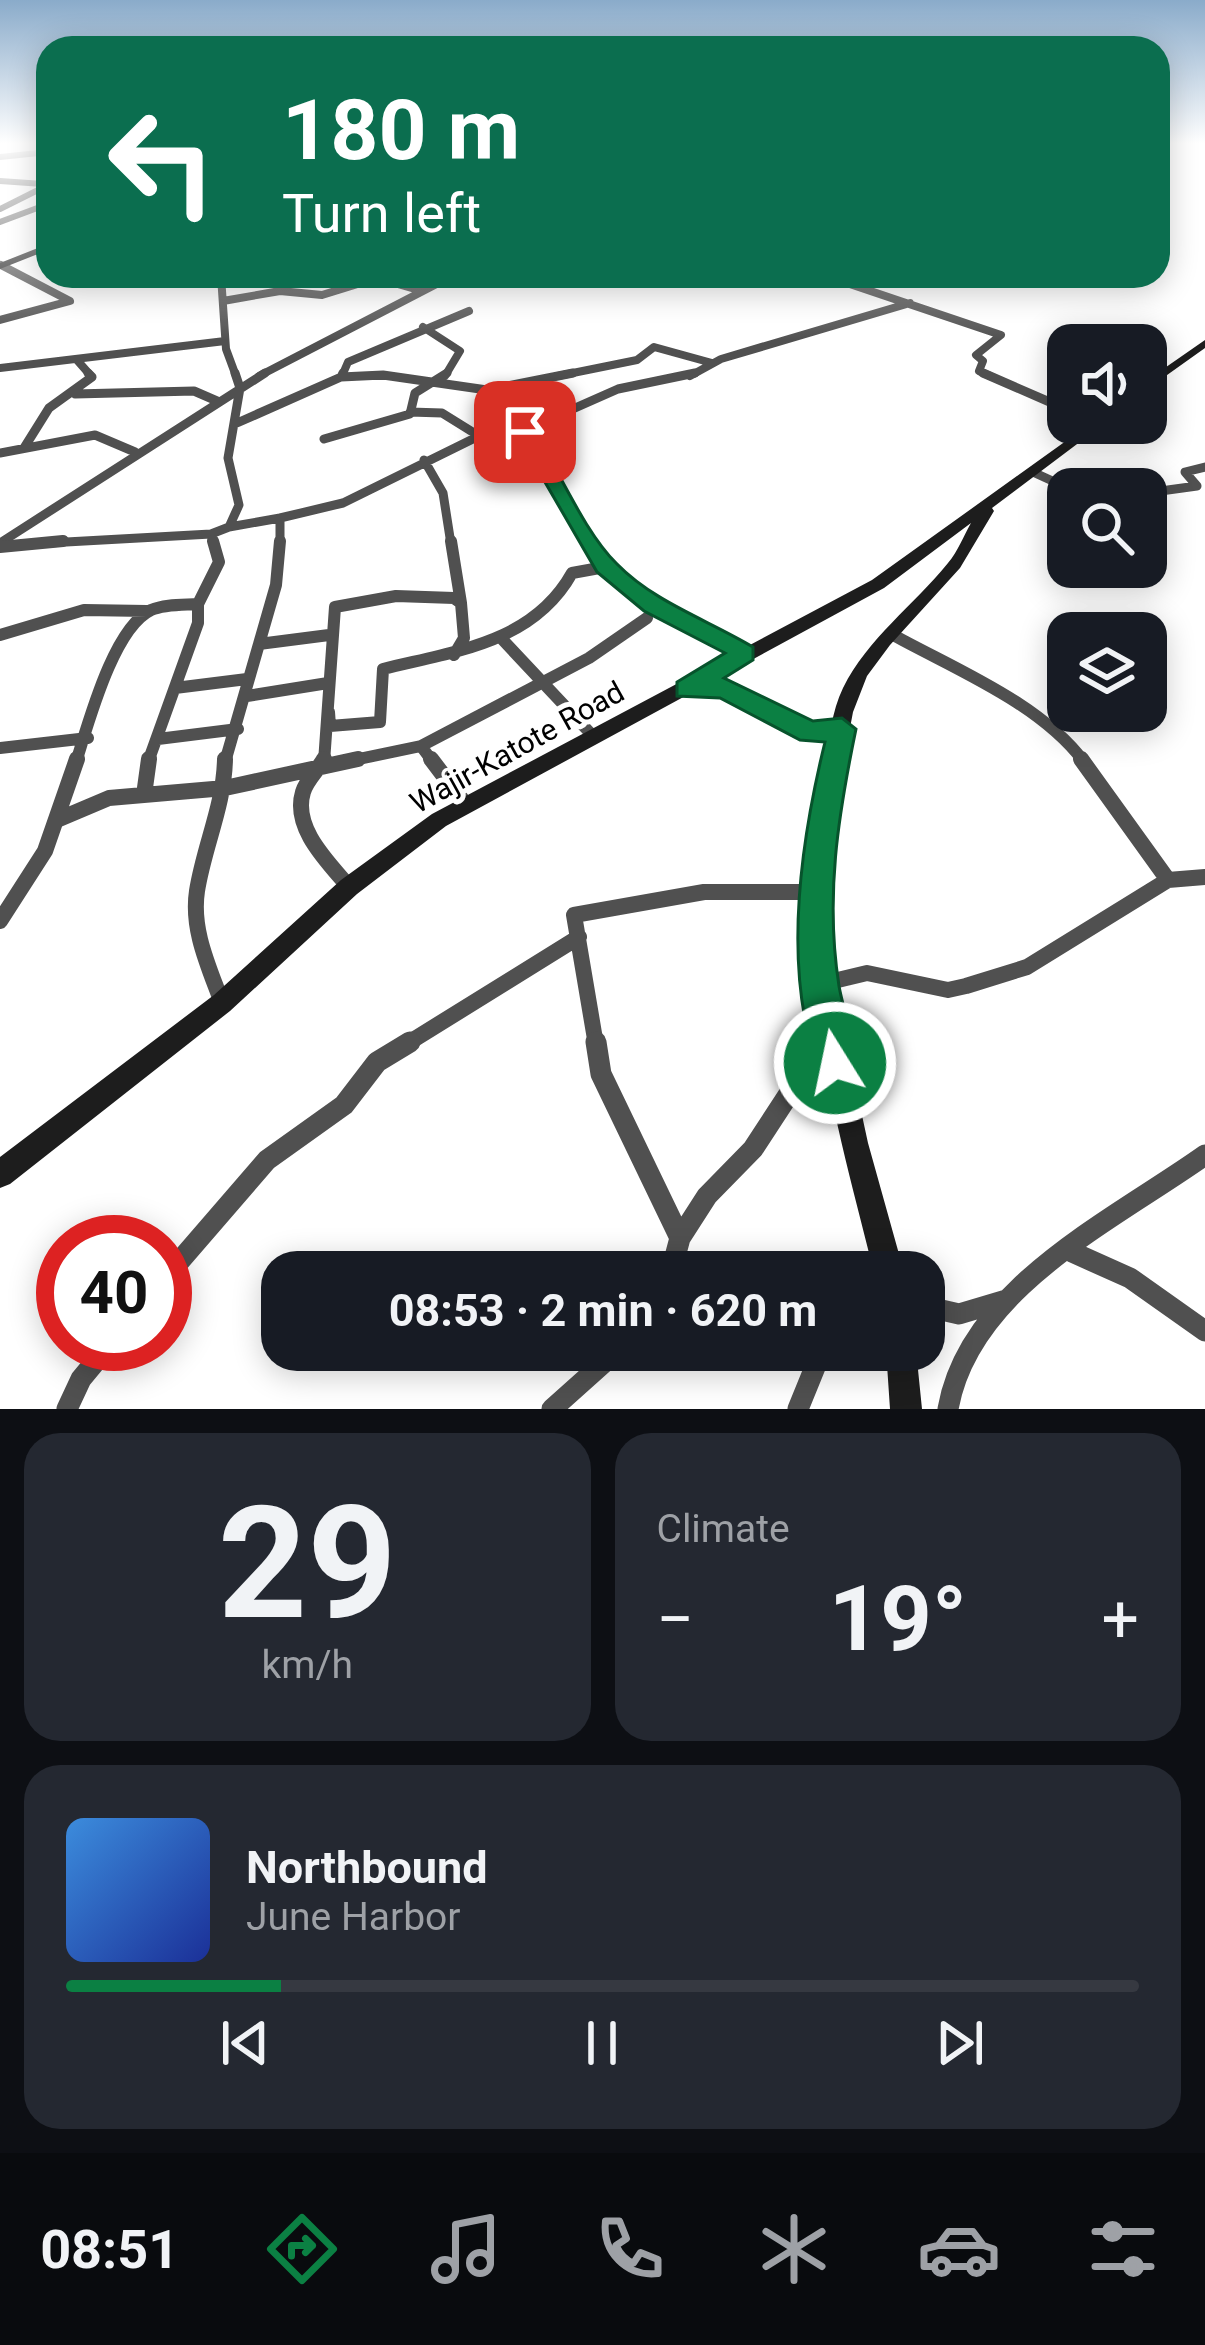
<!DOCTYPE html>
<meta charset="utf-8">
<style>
:root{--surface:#171b24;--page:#242831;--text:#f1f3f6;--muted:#9ea1a6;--line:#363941;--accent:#0b8043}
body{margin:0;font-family:Roboto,sans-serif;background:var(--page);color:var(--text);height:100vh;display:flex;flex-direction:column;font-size:45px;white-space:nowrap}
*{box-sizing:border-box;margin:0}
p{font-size:39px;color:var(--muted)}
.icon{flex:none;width:66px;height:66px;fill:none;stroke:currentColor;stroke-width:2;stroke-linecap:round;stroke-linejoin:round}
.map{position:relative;height:1409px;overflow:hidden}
.drawer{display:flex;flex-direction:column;gap:24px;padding:24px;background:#0d0f14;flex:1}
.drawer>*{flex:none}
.banner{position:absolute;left:36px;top:36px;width:1134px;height:252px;border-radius:36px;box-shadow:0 6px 30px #0003;background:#0b6e4f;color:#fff;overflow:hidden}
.controls{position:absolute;left:1047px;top:324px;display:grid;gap:24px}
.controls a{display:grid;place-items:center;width:120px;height:120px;border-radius:24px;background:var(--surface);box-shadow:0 6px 30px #0003;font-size:60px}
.speed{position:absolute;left:36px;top:1215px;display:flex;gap:24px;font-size:60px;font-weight:700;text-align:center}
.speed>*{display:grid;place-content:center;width:156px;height:156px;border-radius:50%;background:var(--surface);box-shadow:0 6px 30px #0003;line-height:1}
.speed .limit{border:18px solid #d22;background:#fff;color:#111}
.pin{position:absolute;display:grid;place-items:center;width:102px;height:102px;color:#fff;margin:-51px;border-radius:24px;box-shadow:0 6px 18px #0006}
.me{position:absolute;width:132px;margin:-66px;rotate:350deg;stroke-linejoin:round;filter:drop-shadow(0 0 9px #0008)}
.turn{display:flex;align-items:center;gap:42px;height:252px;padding:0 48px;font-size:54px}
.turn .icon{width:156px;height:156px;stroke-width:2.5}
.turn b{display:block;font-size:84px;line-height:102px}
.big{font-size:90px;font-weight:700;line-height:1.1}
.drawer .card{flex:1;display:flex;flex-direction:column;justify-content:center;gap:18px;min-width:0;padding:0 42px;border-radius:36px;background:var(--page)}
.drawer .dial{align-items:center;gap:0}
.dial b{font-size:156px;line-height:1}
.song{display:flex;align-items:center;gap:36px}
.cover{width:144px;height:144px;border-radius:18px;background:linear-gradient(135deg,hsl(210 70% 55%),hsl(230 70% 35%))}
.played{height:12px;border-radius:6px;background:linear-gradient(90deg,var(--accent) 20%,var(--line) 20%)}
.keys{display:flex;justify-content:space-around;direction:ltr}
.heat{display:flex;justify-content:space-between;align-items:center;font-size:66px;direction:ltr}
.drawer .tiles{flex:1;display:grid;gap:24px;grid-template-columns:1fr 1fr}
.card:last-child{grid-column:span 2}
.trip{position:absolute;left:261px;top:1251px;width:684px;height:120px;border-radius:36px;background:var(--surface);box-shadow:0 6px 30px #0003;font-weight:700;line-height:120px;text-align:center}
.tabs{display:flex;height:192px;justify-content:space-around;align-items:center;background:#090b0e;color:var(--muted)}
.tabs .icon{width:84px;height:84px}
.tabs .current{color:var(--accent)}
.tabs b{font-size:54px;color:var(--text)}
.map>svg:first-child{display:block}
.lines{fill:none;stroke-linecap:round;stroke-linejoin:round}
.street-far5{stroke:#505050;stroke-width:6}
.street-far4{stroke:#505050;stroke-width:8}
.street-far3{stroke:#505050;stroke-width:9}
.street-far2{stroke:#505050;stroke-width:12}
.street-far1{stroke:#505050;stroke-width:16}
.street{stroke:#505050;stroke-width:21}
.secondary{fill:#1d1d1d;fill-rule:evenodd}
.route{fill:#0b8043;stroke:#07532c;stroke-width:3}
.labels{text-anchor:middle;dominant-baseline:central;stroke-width:10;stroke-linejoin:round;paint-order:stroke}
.street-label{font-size:30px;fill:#000;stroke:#fff}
</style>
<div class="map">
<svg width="1205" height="1409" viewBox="0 0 1205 1409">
<rect width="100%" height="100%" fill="#fff"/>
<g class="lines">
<path class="street-far5" d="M0,157L48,152
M0,181L43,184
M0,209L48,185
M0,222L48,204"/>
<path class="street-far4" d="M221,276L226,349L236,376
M826,276L1001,335L976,355L983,361L979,371L990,376
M223,301L280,291L322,295L377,278L422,291
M0,320L70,301L1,265
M423,327L460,351L445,376
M77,360L91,376
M0,368L225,341
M259,376L452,276
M342,376L348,362L469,311
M365,376H389
M558,376L637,360L654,347L712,363
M690,376L721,359L910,303"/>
<path class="street-far3" d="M983,373L1068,410
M341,377L343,373
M75,394L194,391L217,401
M410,412L442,413L479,436
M237,423L341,377L383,375L487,390L573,373
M518,425L543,454L590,544
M324,439L410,414L415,393L447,373
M24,448L49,408L92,377L88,373
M0,453L95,435L135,452
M424,460L443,493L451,544
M1035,473L1070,489
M1146,493L1197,486L1185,472L1205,467
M280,518L343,503L479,436L575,408L618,389L695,373
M229,527L280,518V544
M0,543L265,373
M30,544L211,534
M214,544L211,534L229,527L239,505L228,458L240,388L235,373"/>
<path class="street-far2" d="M451,541L461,603
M588,541C621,601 688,621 744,653
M0,547L63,541
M0,635L84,610L147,611
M895,636C957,670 1041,704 1084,762
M502,639L593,736
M259,644L329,635
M175,688L247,679
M686,689L724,688L810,733L842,729
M247,696L328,683
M329,712L330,726L380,722L383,669C455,651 533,643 572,573L605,567
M158,739L238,729
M421,746L589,658L647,618
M0,748L88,738
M76,762C88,725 113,628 151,610C165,604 183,605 198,604
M148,762L198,623V604L219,562L213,541
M225,762L276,585L280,541
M324,762L335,607L396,596L454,598L461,603L464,638L454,655
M344,762L421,746L433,762"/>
<path class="street-far1" d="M324,759C318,770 307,779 303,792C292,828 328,862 349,887
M431,759L465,804
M1081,759L1168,880
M144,795L149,759
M57,820L109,798L225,788L358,759
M0,921L45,851L77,759
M821,984L867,973L948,990L966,986L1027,967L1168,880L1205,877
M222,1003C209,967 191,930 197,891C204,846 224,806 225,759
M405,1045L579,937
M596,1045L574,915L704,892H814"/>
<path class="street" d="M596,1042L601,1074L680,1238
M1072,1252L1130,1278L1205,1331
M671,1272L680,1238L707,1196L753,1149L802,1074L835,1063
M165,1278L267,1160L344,1105L377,1062L410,1042
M924,1306L959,1314L1006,1300
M67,1409L81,1379L110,1344
M552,1409L618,1350
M798,1409L822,1350
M948,1409C969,1288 1112,1221 1205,1155"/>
<path class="secondary" d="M48,244V250L0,269V263Z
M1205,340V348L1146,390V381Z
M1091,423H1105L992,508L994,511L960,568L890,645L867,676L853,712L833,818L829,884L832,949L840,1014L868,1143L904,1272H874C830,1099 786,948 823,768C829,742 831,713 843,688C868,638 913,606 948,563C958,551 963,537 971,523L884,588L446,826L357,894L230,1011L10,1184L0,1188V1157L214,995L341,880L432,814L872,580Z
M886,1350H916L922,1409H890Z"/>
</g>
<linearGradient id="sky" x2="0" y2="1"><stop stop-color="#8aabca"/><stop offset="0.42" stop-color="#fff"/><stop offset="1" stop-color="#fff" stop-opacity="0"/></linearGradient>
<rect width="1205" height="341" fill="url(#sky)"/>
<path class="route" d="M519,428H532C558,468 584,532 617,564C654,602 708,620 753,647V660L724,678L813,721L842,718L856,729C838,816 825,897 839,986C844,1015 860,1050 849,1077L835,1082L822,1077C780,976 800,844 825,742L800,740L720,698L677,696V682L725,653L644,611L597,572L516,432Z"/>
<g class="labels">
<g class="street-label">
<text transform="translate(517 747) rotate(-29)">Wajir-Katote Road</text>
</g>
</g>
</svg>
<div class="controls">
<a><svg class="icon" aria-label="sound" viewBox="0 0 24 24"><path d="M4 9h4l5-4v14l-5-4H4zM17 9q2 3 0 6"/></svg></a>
<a><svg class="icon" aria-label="search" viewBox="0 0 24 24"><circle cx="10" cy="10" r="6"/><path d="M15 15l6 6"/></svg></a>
<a><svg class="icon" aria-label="layers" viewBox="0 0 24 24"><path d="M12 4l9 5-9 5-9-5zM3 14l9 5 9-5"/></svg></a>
</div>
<div class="speed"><div class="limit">40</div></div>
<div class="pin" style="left:525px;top:432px;background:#d93025"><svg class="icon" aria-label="arrive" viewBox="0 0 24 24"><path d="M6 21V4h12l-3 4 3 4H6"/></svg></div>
<svg class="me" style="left:835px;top:1063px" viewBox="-20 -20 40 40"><circle r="17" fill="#0b8043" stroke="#fff" stroke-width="3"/><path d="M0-11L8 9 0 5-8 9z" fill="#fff"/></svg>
<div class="trip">08:53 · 2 min · 620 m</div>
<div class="banner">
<div class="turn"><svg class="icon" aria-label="left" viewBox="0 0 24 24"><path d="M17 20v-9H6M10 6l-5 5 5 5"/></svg><div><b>180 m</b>Turn left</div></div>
</div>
</div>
<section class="drawer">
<div class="tiles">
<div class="card dial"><b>29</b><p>km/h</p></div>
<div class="card"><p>Climate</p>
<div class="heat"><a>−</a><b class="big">19°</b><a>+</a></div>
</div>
<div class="card">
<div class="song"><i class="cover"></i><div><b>Northbound</b><p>June Harbor</p></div></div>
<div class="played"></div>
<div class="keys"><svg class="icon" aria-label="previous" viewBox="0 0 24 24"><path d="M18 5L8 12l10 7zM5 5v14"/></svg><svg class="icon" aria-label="pause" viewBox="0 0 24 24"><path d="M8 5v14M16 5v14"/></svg><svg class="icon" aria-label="next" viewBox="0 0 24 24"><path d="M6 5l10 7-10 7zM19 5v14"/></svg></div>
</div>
</div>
</section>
<nav class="tabs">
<b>08:51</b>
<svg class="icon current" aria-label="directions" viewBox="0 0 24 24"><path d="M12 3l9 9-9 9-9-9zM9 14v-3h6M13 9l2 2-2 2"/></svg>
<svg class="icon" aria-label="music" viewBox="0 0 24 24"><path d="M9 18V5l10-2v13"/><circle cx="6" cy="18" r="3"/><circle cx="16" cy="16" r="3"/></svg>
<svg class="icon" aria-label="phone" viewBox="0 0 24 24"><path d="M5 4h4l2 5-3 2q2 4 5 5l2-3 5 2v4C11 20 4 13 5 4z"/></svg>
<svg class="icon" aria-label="climate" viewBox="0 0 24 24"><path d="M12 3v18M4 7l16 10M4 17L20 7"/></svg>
<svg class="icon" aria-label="car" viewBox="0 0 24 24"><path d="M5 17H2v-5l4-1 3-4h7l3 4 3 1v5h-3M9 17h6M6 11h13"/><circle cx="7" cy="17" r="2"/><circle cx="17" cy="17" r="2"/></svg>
<svg class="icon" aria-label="filters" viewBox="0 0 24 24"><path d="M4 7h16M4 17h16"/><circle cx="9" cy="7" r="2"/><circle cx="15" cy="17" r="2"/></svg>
</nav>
